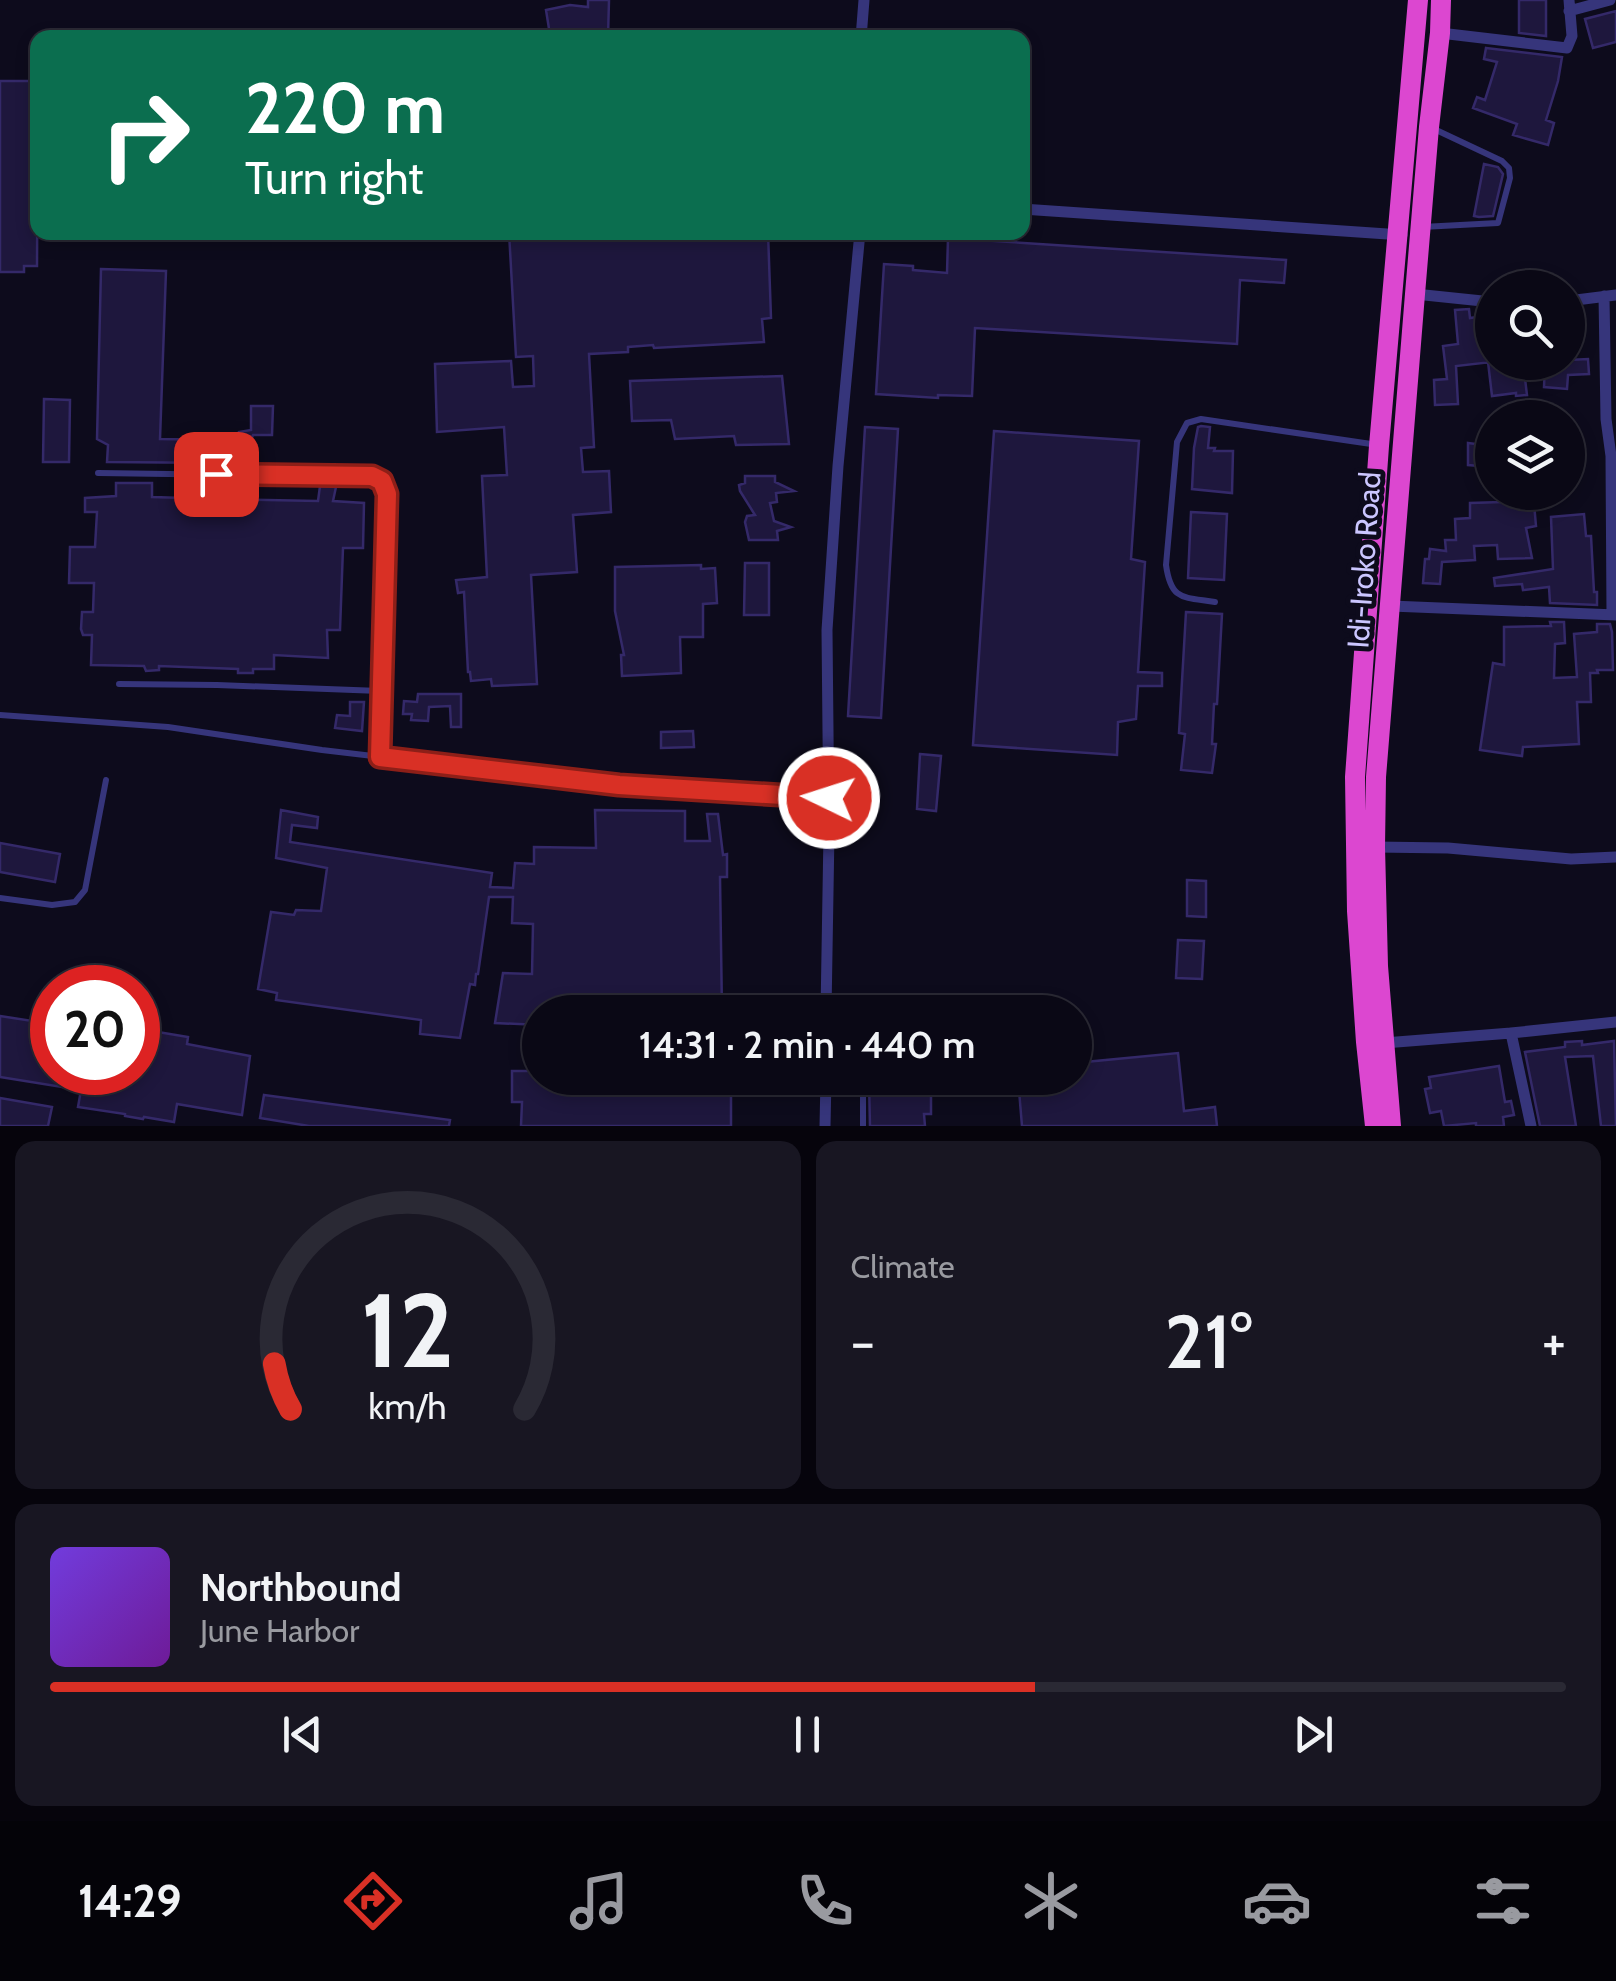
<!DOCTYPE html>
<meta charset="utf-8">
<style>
:root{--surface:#0a0815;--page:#181622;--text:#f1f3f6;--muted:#999aa0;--line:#2a2934;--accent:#d93025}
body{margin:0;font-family:Cabin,sans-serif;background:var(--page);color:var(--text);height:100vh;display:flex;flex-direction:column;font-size:38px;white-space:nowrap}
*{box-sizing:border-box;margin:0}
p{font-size:32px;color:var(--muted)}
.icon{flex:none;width:55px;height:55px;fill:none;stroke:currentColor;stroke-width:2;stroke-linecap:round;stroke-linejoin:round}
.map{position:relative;height:1126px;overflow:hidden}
.drawer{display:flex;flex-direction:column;gap:15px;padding:15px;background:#06040c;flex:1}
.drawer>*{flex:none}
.guide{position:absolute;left:30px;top:30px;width:1000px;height:210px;border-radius:20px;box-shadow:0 5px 15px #0003,0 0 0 2px var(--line);background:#0b6e4f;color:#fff;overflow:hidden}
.controls{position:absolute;left:1475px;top:270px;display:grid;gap:20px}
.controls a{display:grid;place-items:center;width:110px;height:110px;border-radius:50%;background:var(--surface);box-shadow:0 5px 15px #0003,0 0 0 2px var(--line);font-size:50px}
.speed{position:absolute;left:30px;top:965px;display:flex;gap:20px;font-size:50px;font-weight:700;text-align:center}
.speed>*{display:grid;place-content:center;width:130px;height:130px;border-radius:50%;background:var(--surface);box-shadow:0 5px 15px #0003,0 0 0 2px var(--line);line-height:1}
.speed .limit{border:15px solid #d22;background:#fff;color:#111}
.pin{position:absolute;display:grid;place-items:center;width:85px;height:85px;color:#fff;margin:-42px;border-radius:20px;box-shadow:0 5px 15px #0006}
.me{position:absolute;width:110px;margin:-55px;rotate:274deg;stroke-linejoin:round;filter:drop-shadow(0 0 8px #0008)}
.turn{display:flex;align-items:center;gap:35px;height:210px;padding:0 50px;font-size:45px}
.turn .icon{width:130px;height:130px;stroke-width:2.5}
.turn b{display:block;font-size:70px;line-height:85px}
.big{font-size:75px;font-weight:600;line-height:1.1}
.drawer .widget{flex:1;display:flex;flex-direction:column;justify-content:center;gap:15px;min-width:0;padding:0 35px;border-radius:20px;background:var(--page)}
.drawer .dial{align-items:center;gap:0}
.dial svg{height:260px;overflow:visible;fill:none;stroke:var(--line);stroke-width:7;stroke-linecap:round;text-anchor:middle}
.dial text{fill:var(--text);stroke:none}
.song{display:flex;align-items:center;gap:30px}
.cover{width:120px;height:120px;border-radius:15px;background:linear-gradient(135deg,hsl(260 70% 55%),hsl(280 70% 35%))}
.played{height:10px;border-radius:5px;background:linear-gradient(90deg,var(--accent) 65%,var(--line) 65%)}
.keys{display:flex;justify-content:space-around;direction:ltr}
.heat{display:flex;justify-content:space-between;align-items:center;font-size:55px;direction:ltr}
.drawer .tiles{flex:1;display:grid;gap:15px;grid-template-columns:1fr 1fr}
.widget:last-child{grid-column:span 2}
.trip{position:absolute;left:522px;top:995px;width:570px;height:100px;border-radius:50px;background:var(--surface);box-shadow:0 5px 15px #0003,0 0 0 2px var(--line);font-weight:600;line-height:100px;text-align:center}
.menu{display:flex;height:160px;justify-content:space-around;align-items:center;background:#040308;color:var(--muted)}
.menu .icon{width:70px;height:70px}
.menu .selected{color:var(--accent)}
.menu b{font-size:45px;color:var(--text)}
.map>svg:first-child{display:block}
.building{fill:#1e173d;stroke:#342969;stroke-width:2.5}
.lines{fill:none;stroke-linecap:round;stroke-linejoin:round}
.service{stroke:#36357b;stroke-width:6}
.minor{stroke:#36357b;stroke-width:11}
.trunk{stroke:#dc47d0;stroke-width:20}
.route-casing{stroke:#8d1f18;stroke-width:25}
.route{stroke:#d93025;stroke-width:18}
.labels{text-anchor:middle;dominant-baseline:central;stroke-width:10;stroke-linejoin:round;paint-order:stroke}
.street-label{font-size:30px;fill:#cbc6ff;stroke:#0d0b1c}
</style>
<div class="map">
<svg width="1616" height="1126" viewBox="0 0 1616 1126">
<rect width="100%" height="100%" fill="#0d0b1c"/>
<path class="building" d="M588,0H609L608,38H567L568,32L550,35L546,10L570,5L588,7Z
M1519,0H1546V36L1519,33Z
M1616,11V42L1593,48L1585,19Z
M1486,48L1562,57L1558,81L1546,120L1554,123L1548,145L1513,135L1517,124L1473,108L1477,97L1485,100L1497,62L1484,59Z
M0,81H38L37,266H24V272H0Z
M1484,164L1498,167L1503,174L1493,216L1479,217L1474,216Z
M509,232H768L771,318L762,319L764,342L654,348L653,345L628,347V352L589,354L594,447L581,448L583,472L609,471L611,512L573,515L577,572L531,575L537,684L492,686L491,679L471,681L470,672H468L464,592L458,593L456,580L487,577L482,476L507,475L504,427L437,432L435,364L511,361L513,387L534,386L533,356L516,357Z
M948,238L1286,260L1284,283L1240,280L1237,344L975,328L972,396L938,395V398L876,394L884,264L913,266V270L947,273Z
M101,269L166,271L160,439L223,440L222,463L107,462L108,445L97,439Z
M1469,309L1470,318L1492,315V362L1456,366L1458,404L1435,405L1434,380L1447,379L1443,346L1458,344L1455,310Z
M1588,359L1589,374L1568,375L1567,389L1544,387L1545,362H1568V360Z
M1488,362H1523L1527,395L1516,396V393L1492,396Z
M782,376L789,444L736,445L734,436L675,439L671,420L632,421L630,381Z
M44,399L70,400L69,462H43Z
M251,406H273L272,435H253L249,445L239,446V432L251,430Z
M1201,426L1210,427L1208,448H1215L1214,451H1233L1232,493L1192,489L1194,448L1198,427Z
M865,427L898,429L881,718L848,716Z
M994,431L1139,441L1131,559L1145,562L1138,672L1162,673V686H1138L1136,719L1118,722L1117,755L973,745Z
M1468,443L1492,446V467L1468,465Z
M745,476H775V482L794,491L776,493L777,502L770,503L774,521L791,527L777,531L778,540H749L745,522L747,516L755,515L740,491L739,485L745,483Z
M116,483H152V497L219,499L318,501L320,486L336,487L333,501L364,503L363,548H343L340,630H327L328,658L274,655V669H253V673H238V669L159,666V670L146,671L144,666L91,665L92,635H83L81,629L82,612H93L94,583H69L70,547H95L97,512H85V498L116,496Z
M1501,492H1533L1536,526L1526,528L1532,558L1498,559L1497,545L1474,546L1475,560L1442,562L1440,584L1423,583L1425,559H1429L1430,549L1446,551L1445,540H1456L1455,519L1470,518V503L1502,502Z
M1191,512L1227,514L1224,580L1188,578Z
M1584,514L1586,536H1591L1594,592H1597V605L1550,603L1549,587L1523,590L1522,584L1495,586L1494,578L1553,569L1551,517Z
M745,563H769V615H744Z
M701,565V569L715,568L717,603L703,604V637H680L681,673L622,676L621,655H624L615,611V567Z
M1186,612L1222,614L1217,704H1214L1212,744H1216L1212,773L1181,770L1185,734L1179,733Z
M1550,622H1564L1565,643L1555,644L1554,678L1577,677L1574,634L1597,632V624H1610L1612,632L1613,670H1597L1598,673H1590L1591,702H1577L1579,744L1523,747L1522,756L1480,750L1493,663L1504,665V627L1551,626Z
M418,694H461V727H451L450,706L429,707L428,721L411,720L412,714H403L404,701L417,702Z
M350,702H364L362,731L335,728L337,715L350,716Z
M693,731L694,747L661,748V732Z
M920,754L941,756L936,811L917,809Z
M281,810L318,817L317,828L292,825L290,842L492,873L490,887L513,888L515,863L534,864V847L596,848L595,810L685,811V841H710L707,814H718L723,855L727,854V877H720L722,1012H540V1025L495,1023L503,973L532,974L533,924L512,923L513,897H489L478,974H476L475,985L470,984L460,1038L420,1034L421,1020L276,1000L277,993L258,989L271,912L294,915L296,910L321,911L327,868L276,858Z
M0,843L60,854L55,882L0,872Z
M1187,880L1206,881V917L1187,916Z
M1178,940L1204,941L1202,979L1176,978Z
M0,1016L52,1024V1072H117L132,1075V1072H138L140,1029L188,1037L187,1044L250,1056L242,1115L177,1104L174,1122L144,1117L143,1119L125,1116V1114L78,1107L81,1090L0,1077Z
M1582,1041V1045L1614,1041L1616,1126H1601L1593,1056L1565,1057L1576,1126H1540L1525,1052L1565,1047V1042Z
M1178,1053L1184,1111L1215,1107L1217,1126H1022L1018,1078H1075V1063Z
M1499,1066L1505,1102L1511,1101L1514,1115L1503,1117L1504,1126H1476V1123L1444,1126L1441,1111L1430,1113L1425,1089L1431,1088L1429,1077Z
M512,1071H540V1078H731V1126H521L522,1102H512Z
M869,1082L931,1083V1114H924L925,1126H870Z
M264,1095L450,1120L449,1126H309L260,1118Z
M0,1098L52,1107L48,1126H0Z"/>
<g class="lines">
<path class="service" d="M1422,227L1498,223L1510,178L1509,168L1502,161L1434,129
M98,473L372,477L383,481L387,494L380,757
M1215,602C1183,597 1171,601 1166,565L1177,442L1187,423L1201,419L1378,445
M119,684L217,685L380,691
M0,715L168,727L322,750L619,785L829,797
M0,898L52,905L75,902L85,890L106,780
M863,1126V1096"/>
<path class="minor" d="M1569,11L1610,0
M1440,33L1567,48L1572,36L1569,0
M861,38L864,0
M1022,209L1402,235
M1415,294L1492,302
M1604,296L1606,419L1611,456L1612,615
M1568,301L1616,295
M1391,606L1616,615
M1375,847L1448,848L1571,859L1616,857
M826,1012L829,832L827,630L838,466L860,232
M1511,1033L1531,1126
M1384,1043L1511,1033L1616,1022
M825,1126L826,1078"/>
<path class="trunk" d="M1375,1126L1366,1042L1357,911L1355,777L1379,446L1418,0
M1391,1126L1378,966L1375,847L1376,777L1415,294L1429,127L1440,33L1441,0"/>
</g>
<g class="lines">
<defs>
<path id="route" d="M216,474L372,476L382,481L387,494L380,757L619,785L829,798"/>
</defs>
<use href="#route" class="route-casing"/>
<use href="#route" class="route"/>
</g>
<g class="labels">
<g class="street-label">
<text transform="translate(1364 560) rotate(-86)">Idi-Iroko Road</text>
</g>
</g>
</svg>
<div class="controls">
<a><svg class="icon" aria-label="search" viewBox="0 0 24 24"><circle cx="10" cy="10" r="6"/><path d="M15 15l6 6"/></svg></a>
<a><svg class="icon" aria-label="layers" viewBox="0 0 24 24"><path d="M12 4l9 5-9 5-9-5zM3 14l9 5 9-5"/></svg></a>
</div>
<div class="speed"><div class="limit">20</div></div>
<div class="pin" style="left:216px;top:474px;background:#d93025"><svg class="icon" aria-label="arrive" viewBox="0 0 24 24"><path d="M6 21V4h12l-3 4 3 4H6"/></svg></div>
<svg class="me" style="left:829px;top:798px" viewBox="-20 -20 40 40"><circle r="17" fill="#d93025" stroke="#fff" stroke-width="3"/><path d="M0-11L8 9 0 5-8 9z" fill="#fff"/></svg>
<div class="trip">14:31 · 2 min · 440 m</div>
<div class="guide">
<div class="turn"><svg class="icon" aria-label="right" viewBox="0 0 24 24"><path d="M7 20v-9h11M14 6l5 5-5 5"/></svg><div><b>220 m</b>Turn right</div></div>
</div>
</div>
<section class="drawer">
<div class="tiles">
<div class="widget dial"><svg viewBox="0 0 100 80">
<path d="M14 69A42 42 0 1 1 86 69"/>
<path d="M14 69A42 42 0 0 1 9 55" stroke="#d93025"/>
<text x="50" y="56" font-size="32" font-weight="700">12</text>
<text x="50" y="72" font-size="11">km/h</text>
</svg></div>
<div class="widget"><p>Climate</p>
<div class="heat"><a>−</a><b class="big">21°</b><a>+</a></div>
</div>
<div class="widget">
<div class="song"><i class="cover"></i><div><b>Northbound</b><p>June Harbor</p></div></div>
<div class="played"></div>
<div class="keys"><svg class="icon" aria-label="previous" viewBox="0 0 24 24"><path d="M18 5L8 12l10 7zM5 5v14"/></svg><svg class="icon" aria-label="pause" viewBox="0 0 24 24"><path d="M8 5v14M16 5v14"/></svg><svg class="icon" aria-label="next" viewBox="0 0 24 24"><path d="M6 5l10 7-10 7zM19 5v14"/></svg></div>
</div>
</div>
</section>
<nav class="menu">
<b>14:29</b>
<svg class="icon selected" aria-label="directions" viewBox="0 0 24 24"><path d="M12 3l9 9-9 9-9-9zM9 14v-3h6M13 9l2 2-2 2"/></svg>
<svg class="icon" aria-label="music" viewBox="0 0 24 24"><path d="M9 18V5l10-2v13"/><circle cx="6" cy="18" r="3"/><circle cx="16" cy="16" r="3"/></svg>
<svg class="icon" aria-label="phone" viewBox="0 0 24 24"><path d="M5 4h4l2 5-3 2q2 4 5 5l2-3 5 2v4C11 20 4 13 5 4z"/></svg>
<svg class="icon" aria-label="climate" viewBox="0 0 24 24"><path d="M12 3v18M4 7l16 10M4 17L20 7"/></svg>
<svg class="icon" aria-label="car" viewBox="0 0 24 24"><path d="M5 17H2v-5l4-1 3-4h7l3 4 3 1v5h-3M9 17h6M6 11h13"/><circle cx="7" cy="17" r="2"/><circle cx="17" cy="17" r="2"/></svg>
<svg class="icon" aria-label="filters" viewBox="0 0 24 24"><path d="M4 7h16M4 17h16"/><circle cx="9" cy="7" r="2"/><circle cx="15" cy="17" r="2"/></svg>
</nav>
